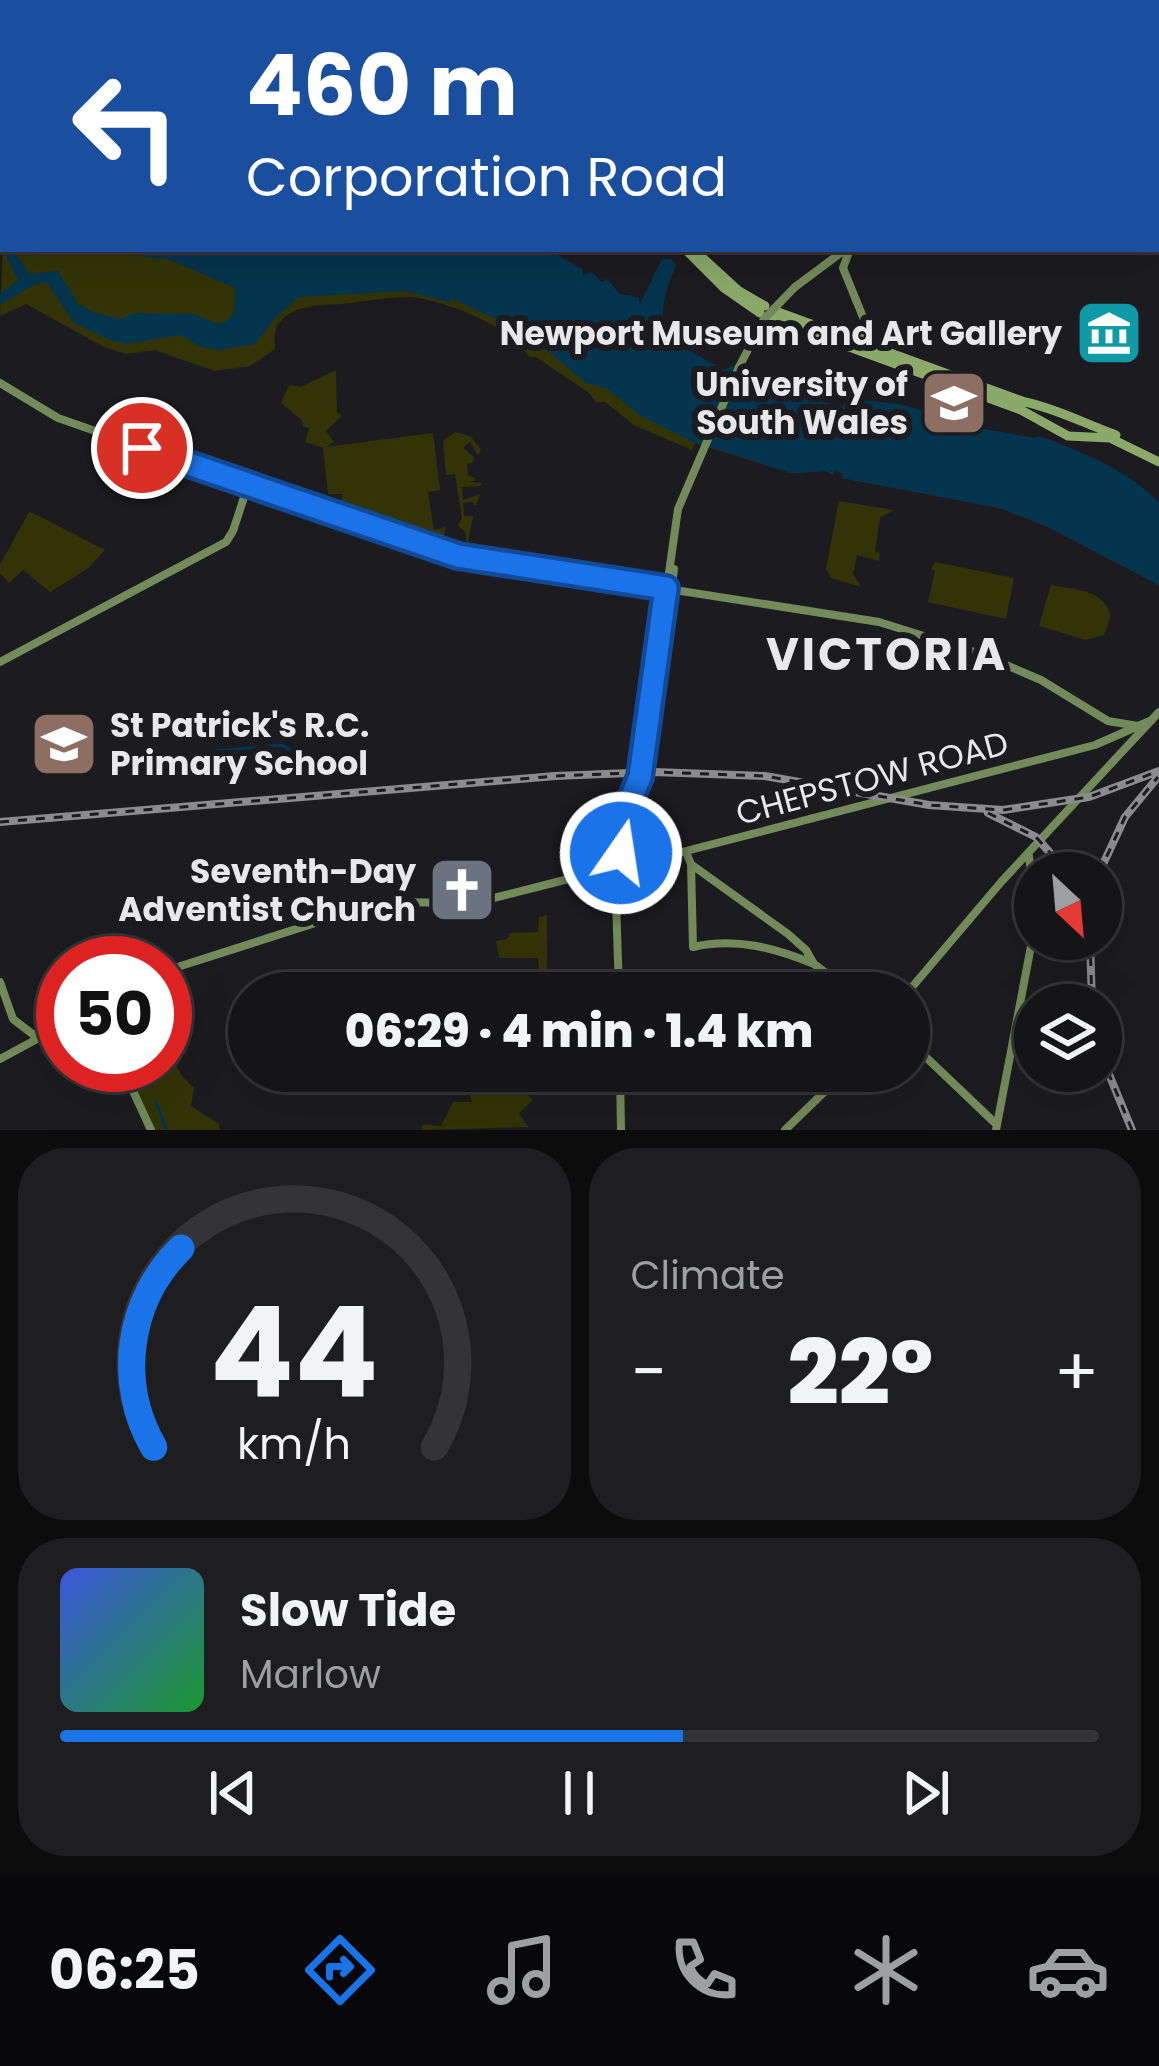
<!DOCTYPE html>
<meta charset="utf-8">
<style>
:root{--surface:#151518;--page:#1e1e21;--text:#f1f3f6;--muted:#9d9fa2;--line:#343437;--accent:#1a73e8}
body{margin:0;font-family:Poppins,sans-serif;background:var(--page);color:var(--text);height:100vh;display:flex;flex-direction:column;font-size:45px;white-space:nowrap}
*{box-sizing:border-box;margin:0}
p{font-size:39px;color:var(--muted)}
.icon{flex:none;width:66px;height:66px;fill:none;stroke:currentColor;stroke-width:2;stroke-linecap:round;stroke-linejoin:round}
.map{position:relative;height:1130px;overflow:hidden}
.details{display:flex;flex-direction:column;gap:18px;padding:18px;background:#0c0c0d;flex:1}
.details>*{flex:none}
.top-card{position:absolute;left:0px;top:0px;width:1161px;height:252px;box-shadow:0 12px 48px #0002,0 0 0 3px var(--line);background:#1a4fa0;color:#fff;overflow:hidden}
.needle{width:78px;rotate:154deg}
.fabs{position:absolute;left:1014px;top:852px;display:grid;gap:24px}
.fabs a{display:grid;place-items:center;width:108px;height:108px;border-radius:50%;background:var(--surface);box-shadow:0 12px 48px #0002,0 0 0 3px var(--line);font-size:60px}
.speed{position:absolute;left:36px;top:936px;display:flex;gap:24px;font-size:60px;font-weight:700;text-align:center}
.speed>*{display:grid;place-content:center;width:156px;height:156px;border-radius:50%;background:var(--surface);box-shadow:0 12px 48px #0002,0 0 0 3px var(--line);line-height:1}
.speed .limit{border:18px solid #d22;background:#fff;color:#111}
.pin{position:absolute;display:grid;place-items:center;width:102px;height:102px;color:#fff;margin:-51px;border:6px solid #fff;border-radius:50%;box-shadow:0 3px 12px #0007}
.me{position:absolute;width:132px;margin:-66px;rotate:13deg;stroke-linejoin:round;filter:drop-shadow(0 0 9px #0008)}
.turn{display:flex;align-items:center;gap:42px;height:252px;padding:0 48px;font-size:54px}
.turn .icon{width:156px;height:156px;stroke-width:2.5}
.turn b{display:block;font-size:84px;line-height:102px}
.big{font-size:90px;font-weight:800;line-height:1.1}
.details .card{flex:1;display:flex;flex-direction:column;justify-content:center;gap:18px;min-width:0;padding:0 42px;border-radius:48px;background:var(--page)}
.details .dial{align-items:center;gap:0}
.dial svg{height:312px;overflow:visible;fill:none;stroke:var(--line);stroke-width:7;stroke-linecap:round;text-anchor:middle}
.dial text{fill:var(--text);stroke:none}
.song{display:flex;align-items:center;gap:36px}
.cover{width:144px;height:144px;border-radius:18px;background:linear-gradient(135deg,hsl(230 70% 55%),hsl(130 70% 35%))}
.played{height:12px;border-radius:6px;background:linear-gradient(90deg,var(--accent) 60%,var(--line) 60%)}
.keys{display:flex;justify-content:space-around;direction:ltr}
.heat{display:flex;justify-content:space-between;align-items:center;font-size:66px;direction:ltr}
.details .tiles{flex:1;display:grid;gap:18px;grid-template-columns:1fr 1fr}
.card:last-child{grid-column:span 2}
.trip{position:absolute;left:228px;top:972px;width:702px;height:120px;border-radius:60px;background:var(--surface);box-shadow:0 12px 48px #0002,0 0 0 3px var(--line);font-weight:800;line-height:120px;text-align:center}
.tabs{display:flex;height:192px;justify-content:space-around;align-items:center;background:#08080a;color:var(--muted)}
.tabs .icon{width:84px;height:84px}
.tabs .active{color:var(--accent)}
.tabs b{font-size:54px;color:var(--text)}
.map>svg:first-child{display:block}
.green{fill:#323407}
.water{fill:#04354f}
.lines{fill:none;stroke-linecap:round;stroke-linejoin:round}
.stream{stroke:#04354f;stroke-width:3}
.secondary{stroke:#738b5a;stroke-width:8}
.primary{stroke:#8baa6a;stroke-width:9}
.rail-casing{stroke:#8c8c8f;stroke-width:8}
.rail{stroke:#1c1c20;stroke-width:3;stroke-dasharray:9;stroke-linecap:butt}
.secondary-bridge{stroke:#738b5a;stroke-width:8}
.route-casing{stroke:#114b97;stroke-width:30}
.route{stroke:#1a73e8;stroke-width:21}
.labels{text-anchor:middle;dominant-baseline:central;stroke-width:12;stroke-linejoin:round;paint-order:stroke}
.poi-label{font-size:33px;font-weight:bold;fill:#e8e8eb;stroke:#1c1c20;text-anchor:end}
.street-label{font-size:33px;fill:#e8e8eb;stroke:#1c1c20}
.district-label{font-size:45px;font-weight:bold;letter-spacing:3px;fill:#e8e8eb;stroke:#1c1c20}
</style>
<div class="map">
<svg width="1159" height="1130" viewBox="0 0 1159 1130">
<rect width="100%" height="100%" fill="#1c1c20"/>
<path class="green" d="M3,241V249H209L358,263L1013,485L1159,585L1048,527L1000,508L842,478L843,473L834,471L833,475L826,471L791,473L695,443L692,450L634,425L605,402H596L588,392L536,357H529C513,327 441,298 407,297C385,297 362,302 341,304C321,305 293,305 280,322C273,330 275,339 275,349L250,366L215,371L154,350L126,354L104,347L26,304L0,316Z
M336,370L337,412L342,416L326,431L334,442L326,447L433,433L440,490L428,492L434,530L446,527L443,540L433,543L429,537L422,539L340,511L342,494H328L323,448L305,442L309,428L303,427L302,420L281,403L289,385L301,387Z
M455,432L470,436L481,450L478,455L470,442L463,448L474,457L473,463L467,464L468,475L477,479L470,482L482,483L480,486L462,487L463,500L480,494L476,506L471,502L463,503L464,516H473L467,546L465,532L458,525L462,518L455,474L446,475L443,441Z
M839,501L894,510L880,518L875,551L880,553L879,561L857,555L853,574L861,587L831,578L826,569Z
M29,512L33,513L105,550L87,569L50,592L23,570L9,583L0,573V565Z
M935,562L1014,578L1006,619L928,602L935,571L931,569Z
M1051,585C1075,590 1104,589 1111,616L1104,635L1086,640L1039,626Z
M547,915V969L539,971L538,958H499L496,941L507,939L510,933L538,932L539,917Z
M165,1043L181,1075L194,1088L191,1106L219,1124L220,1130H151L121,1065H165Z
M463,1071H502V1079L509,1077L533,1100L519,1113L528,1127L421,1130L423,1124L441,1126L453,1102H472Z"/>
<path class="water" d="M3,241V249H13L29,274L58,271L78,304L95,313L121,319L135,313L194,314L218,324C239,319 234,305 235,288L168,259L144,257L137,249H547L582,269L583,274L591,272L602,282L607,279L620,294L638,297L640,304L662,259H671L676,265C648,331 666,338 724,370L731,366C770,377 803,399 843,406L845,398L899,404L935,414L936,420L1034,438L1039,436C1079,451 1128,469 1159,503V585L1048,527L1000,508L842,478L843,473L834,471L833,475L826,471L791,473L691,441L641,416L606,388L586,383L548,351L533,347L498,320L453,299L449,302L405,291L299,297L277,316L255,344L219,350L201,347L180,335L126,344L110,340L74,323L47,282C27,284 18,297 0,304V294L18,280L0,244Z"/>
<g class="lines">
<path class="stream" d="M157,753L163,756L280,745L306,754
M177,756L213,761L292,750
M156,1102L166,1130"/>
<path class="secondary" d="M764,0L767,3
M642,3L644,0
M990,3L991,0
M850,249L843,268L865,322L861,349
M795,287L846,249
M0,383L58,418L415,543L458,556L879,622L978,653L1041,680L1108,721L1138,726
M663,655L674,569
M0,662L226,542L233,531L248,485
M686,852L691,864L693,947C735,937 775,948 814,964
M1029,856L1035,905
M629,864L625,826L643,789L656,706
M622,865L620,830L640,777L678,509L739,367
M692,865L788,934L806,950L814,964L853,993
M615,866L619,993
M165,971L381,902L474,903L600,871L606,866L655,859L1095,745L1152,720
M0,982L13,1019L39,1039
M907,993L1002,881L1159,712
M909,1041L995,1123
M0,1059L63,1025
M121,1065L151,1130
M620,1071L621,1130
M785,1130L846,1071
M996,1130L1035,925"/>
<path class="primary" d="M302,3L304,0
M313,3L315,0
M0,228L3,227
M0,235L3,234
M685,249L724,288L760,313
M693,249L739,291L765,306
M778,312L1025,402C1058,409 1085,424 1116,435
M773,319L1021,410L1068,436L1110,438L1159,462"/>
<defs>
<path id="rail" d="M988,813L1036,837L1068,873
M0,822L555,776L654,772L765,776L929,805L1003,810L1089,797L1159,771
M1099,873L1125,817L1158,777
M1090,939L1092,1005
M1101,1055L1132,1130"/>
</defs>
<use href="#rail" class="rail-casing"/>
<use href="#rail" class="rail"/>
<path class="secondary-bridge" d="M739,367L764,319L795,287"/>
</g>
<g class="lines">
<defs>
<path id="route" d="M142,448L458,556L666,588L640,777L622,820L621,853"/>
</defs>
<use href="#route" class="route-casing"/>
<use href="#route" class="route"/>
</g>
<defs>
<symbol id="museum-square" viewBox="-11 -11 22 22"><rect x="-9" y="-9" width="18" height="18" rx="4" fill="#0f9aa8" stroke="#1c1c20"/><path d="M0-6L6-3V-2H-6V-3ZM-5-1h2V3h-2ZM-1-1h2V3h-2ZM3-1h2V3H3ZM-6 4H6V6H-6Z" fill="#fff"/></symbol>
<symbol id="university-square" viewBox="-11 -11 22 22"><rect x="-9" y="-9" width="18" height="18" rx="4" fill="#8d6e63" stroke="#1c1c20"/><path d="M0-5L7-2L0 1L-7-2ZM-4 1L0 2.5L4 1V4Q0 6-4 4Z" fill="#fff"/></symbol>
<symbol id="school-square" viewBox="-11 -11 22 22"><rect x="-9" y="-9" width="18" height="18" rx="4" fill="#8d6e63" stroke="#1c1c20"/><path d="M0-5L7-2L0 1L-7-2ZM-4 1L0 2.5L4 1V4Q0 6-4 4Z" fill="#fff"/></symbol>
<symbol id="church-square" viewBox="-11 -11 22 22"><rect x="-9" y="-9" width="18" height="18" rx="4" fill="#6b7280" stroke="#1c1c20"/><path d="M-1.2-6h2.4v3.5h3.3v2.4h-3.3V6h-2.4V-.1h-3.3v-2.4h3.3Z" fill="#fff"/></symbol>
</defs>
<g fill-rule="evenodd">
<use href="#museum-square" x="1071" y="295" width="76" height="76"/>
<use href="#university-square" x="916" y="365" width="76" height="76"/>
<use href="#school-square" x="26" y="706" width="76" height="76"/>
<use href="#church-square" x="424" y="852" width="76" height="76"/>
</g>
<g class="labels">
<g class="poi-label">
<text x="1062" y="333">Newport Museum and Art Gallery</text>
<text x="908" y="384">University of<tspan x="908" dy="38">South Wales</tspan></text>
<text x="110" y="725" text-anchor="start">St Patrick's R.C.<tspan x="110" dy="38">Primary School</tspan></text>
<text x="416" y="871">Seventh-Day<tspan x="416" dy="38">Adventist Church</tspan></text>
</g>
<g class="street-label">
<text transform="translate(872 778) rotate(-15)">CHEPSTOW ROAD</text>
</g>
<g class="district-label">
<text x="887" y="654">VICTORIA</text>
</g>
</g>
</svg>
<div class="fabs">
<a><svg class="needle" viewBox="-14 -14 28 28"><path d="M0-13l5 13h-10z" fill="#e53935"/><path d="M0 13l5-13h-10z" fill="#9d9fa2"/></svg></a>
<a><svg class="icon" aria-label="layers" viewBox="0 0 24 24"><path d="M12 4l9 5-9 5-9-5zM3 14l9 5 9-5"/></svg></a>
</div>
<div class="speed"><div class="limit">50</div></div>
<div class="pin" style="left:142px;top:448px;background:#d93025"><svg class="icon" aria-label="arrive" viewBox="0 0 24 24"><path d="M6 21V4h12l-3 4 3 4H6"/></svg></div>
<svg class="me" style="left:621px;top:853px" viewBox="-20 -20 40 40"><circle r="17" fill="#1a73e8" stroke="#fff" stroke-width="3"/><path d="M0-11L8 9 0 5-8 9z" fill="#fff"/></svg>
<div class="trip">06:29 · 4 min · 1.4 km</div>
<div class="top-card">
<div class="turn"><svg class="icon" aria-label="left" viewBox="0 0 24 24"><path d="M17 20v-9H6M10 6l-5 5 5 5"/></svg><div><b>460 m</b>Corporation Road</div></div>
</div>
</div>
<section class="details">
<div class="tiles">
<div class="card dial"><svg viewBox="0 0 100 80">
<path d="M14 69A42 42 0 1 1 86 69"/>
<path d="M14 69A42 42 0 0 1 21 18" stroke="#1a73e8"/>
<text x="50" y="56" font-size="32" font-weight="700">44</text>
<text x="50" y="72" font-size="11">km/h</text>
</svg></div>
<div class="card"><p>Climate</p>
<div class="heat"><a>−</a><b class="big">22°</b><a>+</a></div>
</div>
<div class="card">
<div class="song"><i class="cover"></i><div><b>Slow Tide</b><p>Marlow</p></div></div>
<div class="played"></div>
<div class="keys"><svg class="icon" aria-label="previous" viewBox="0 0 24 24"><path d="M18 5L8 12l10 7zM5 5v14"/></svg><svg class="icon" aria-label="pause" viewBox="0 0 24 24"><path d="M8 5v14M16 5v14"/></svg><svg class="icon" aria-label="next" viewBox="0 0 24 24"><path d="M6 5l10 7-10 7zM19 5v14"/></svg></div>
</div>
</div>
</section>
<nav class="tabs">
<b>06:25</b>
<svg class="icon active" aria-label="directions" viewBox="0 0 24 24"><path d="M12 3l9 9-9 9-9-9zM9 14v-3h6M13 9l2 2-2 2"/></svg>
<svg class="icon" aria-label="music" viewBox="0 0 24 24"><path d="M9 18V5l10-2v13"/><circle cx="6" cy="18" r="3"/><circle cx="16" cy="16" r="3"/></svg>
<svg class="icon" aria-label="phone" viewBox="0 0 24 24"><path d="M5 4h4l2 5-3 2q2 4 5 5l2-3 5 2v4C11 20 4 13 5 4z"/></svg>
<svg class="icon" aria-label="climate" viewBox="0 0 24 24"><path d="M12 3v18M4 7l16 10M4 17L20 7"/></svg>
<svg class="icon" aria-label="car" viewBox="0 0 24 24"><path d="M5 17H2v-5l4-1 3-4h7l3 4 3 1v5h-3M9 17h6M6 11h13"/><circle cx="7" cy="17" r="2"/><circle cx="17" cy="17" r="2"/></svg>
</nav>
